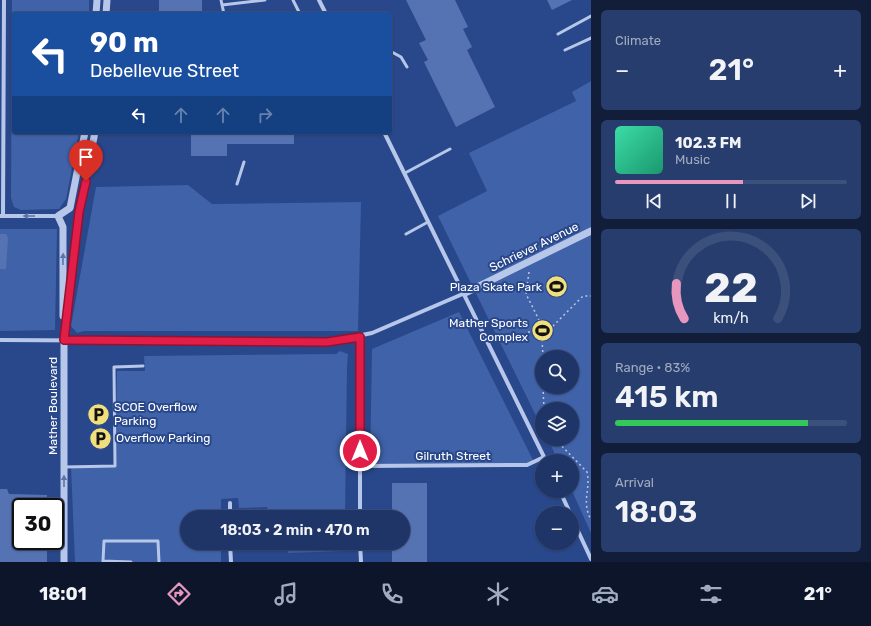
<!DOCTYPE html>
<meta charset="utf-8">
<style>
:root{--surface:#1f3568;--page:#273d6e;--text:#f1f3f6;--muted:#a1abc0;--line:#3c507c;--accent:#e797bd}
body{margin:0;font-family:Rubik,sans-serif;background:var(--page);color:var(--text);height:100vh;display:flex;flex-direction:column;font-size:15px;white-space:nowrap}
*{box-sizing:border-box;margin:0}
p{font-size:13px;color:var(--muted)}
.icon{flex:none;width:22px;height:22px;fill:none;stroke:currentColor;stroke-width:2;stroke-linecap:round;stroke-linejoin:round}
.map{position:relative;flex:1;overflow:hidden}
.details{display:flex;flex-direction:column;gap:10px;padding:10px;background:#111d39;width:280px}
.details>*{flex:none}
.top-card{position:absolute;left:12px;top:12px;width:380px;height:122px;border-radius:4px;box-shadow:0 1px 3px #0004,0 0 0 1px var(--line);background:#1a4fa0;color:#fff;overflow:hidden}
.tools{position:absolute;left:535px;top:350px;display:grid;gap:8px}
.tools a{display:grid;place-items:center;width:44px;height:44px;border-radius:50%;background:var(--surface);box-shadow:0 1px 3px #0004,0 0 0 1px var(--line);font-size:20px}
.speed{position:absolute;left:12px;top:498px;display:flex;gap:8px;font-size:20px;font-weight:700;text-align:center}
.speed>*{display:grid;place-content:center;width:52px;height:52px;border-radius:50%;background:var(--surface);box-shadow:0 1px 3px #0004,0 0 0 1px var(--line);line-height:1}
.speed .limit{border:2px solid #111;border-radius:6px;background:#fff;color:#111}
.pin{position:absolute;display:grid;place-items:center;width:34px;height:34px;color:#fff;margin:-41px -17px;border-radius:50% 50% 50% 0;rotate:-45deg;box-shadow:0 0 4px #0007}
.pin .icon{rotate:45deg}
.me{position:absolute;width:44px;margin:-22px;rotate:0deg;stroke-linejoin:round;filter:drop-shadow(0 0 3px #0008)}
.turn{display:flex;align-items:center;gap:14px;height:84px;padding:0 12px;font-size:18px}
.turn .icon{width:52px;height:52px;stroke-width:2.5}
.turn b{display:block;font-size:28px;line-height:34px}
.lanes{display:flex;align-items:center;height:38px;padding:0 12px;background:#0003;justify-content:center;gap:20px;direction:ltr}
.lanes .off{opacity:.35}
.big{font-size:30px;font-weight:600;line-height:1.1}
.details .tile{flex:1;display:flex;flex-direction:column;justify-content:center;gap:6px;min-width:0;padding:0 14px;border-radius:6px;background:var(--page)}
.details .dial{align-items:center;gap:0}
.dial svg{height:104px;overflow:visible;fill:none;stroke:var(--line);stroke-width:7;stroke-linecap:round;text-anchor:middle}
.dial text{fill:var(--text);stroke:none}
.song{display:flex;align-items:center;gap:12px}
.cover{width:48px;height:48px;border-radius:6px;background:linear-gradient(135deg,hsl(160 70% 55%),hsl(160 70% 35%))}
.played{height:4px;border-radius:2px;background:linear-gradient(90deg,var(--accent) 55%,var(--line) 55%)}
.keys{display:flex;justify-content:space-around;direction:ltr}
.heat{display:flex;justify-content:space-between;align-items:center;font-size:22px;direction:ltr}
.charge{height:6px;border-radius:3px;background:linear-gradient(90deg,#34c759 83%,var(--line) 0)}
.trip{position:absolute;left:180px;top:510px;width:230px;height:40px;border-radius:20px;background:var(--surface);box-shadow:0 1px 3px #0004,0 0 0 1px var(--line);font-weight:600;line-height:40px;text-align:center}
.tabs{display:flex;height:64px;justify-content:space-around;align-items:center;background:#0c152a;color:var(--muted)}
.tabs .icon{width:28px;height:28px}
.tabs .selected{color:var(--accent)}
.tabs b{font-size:18px;color:var(--text)}
main{display:flex;flex:1;min-height:0}
.map>svg:first-child{display:block}
.green{fill:#4062a9;fill-rule:evenodd}
.building{fill:#5573b3}
.lines{fill:none;stroke-linecap:round;stroke-linejoin:round}
.path{stroke:#b7c7e9;stroke-width:1.5;stroke-dasharray:2 3;stroke-linecap:butt}
.service{stroke:#b7c7e9;stroke-width:3}
.minor{stroke:#b7c7e9;stroke-width:4}
.tertiary{stroke:#b7c7e9;stroke-width:7}
.oneway{fill:#5b74ac}
.route-casing{stroke:#92132f;stroke-width:10}
.route{stroke:#e11d48;stroke-width:7}
.labels{text-anchor:middle;dominant-baseline:central;stroke-width:4;stroke-linejoin:round;paint-order:stroke}
.street-label{font-size:12px;fill:#fff;stroke:#29478b}
.poi-label{font-size:12px;fill:#fff;stroke:#29478b;text-anchor:end}
</style>
<main>
<div class="map">
<svg width="591" height="562" viewBox="0 0 591 562">
<rect width="100%" height="100%" fill="#29478b"/>
<path class="green" d="M12,0H89V14H14V132H79L66,199L59,209L21,210L14,207L11,198Z
M591,81V533L572,491V461H558L548,439H572V409H542V428L438,216L487,191L469,153L576,101L572,92ZM542,357H572V387H542Z
M188,185L212,204L361,202L358,331H84L77,333L71,326L96,187Z
M0,229H57L55,330L0,331Z
M459,312L534,462L527,465L370,466L372,349Z
M340,351L348,354L347,367L345,517H269L267,507L239,508L238,498L221,499V517H187V543H221V562H75L71,466H115L117,371H145L144,356L336,354Z
M288,543H345V551L288,553Z"/>
<path class="building" d="M159,0H202V14H159Z
M406,0H455L468,27L463,29L472,47L467,50L495,107L456,127L424,62L428,60L419,43L426,40Z
M547,0H572L552,10Z
M191,132H294V144H227V156H191Z
M0,234H6L8,238L6,269H0Z
M392,483H427V562H392V543H403V517H392Z
M0,489H7L9,494L47,495V507H21V541H47V562H0Z"/>
<g class="lines">
<path class="path" d="M529,272L526,294L540,322L549,330
M540,322L542,339
M528,332H541
M543,357L542,339L545,334L583,296H591
M543,387L544,409
M555,439L587,472C591,490 581,500 591,520"/>
<path class="service" d="M221,0L224,14
M293,0L300,14
M222,5L265,0
M558,34L591,16
M565,50L591,38
M390,51L401,57L407,67
M405,173L450,149
M237,184L244,162
M406,234L428,222
M64,467L115,466L114,367L143,366
M131,562L103,561L104,541H158L159,562"/>
<path class="minor" d="M319,0L326,14
M384,132L546,461
M0,216H58
M3,216L4,0
M360,337V517
M0,340L327,342L372,333L465,293
M360,466L527,465L544,457
M560,491L570,513
M230,503V517
M572,518L591,559
M230,543L231,562
M360,543L361,562"/>
<path class="tertiary" d="M96,14L97,0
M106,14L107,0
M465,293L591,231
M63,316V227L58,216L70,208L85,132
M64,562V340L79,212L95,132"/>
</g>
<defs><path id="oneway-solid" d="M-6-.8H1V-3.2L6.5 0L1 3.2V.8H-6Z"/></defs>
<g class="oneway">
<use href="#oneway-solid" transform="translate(29 216) rotate(180)"/>
<use href="#oneway-solid" transform="translate(63 259) rotate(-89)"/>
<use href="#oneway-solid" transform="translate(64 481) rotate(-90)"/>
</g>
<g class="lines">
<defs>
<path id="route" d="M86,181L79,212L64,340L327,342L360,337V451"/>
</defs>
<use href="#route" class="route-casing"/>
<use href="#route" class="route"/>
</g>
<defs>
<symbol id="stadium-disc" viewBox="-11 -11 22 22"><circle r="9.5" fill="#f1df7e" stroke="#29478b"/><path d="M0-5a6.5 5 0 1 0 0 10a6.5 5 0 1 0 0-10ZM-3.5-1.8h7v3.6h-7Z" fill="#111"/></symbol>
<symbol id="parking-disc" viewBox="-11 -11 22 22"><circle r="9.5" fill="#f1df7e" stroke="#29478b"/><path d="M-3.5-5.5H1a3.5 3.5 0 0 1 0 7H-1V5.5H-3.5ZM-1-3.4V-.6H.8a1.4 1.4 0 0 0 0-2.8Z" fill="#111"/></symbol>
</defs>
<g fill-rule="evenodd">
<use href="#stadium-disc" x="544" y="274" width="25" height="25"/>
<use href="#stadium-disc" x="530" y="318" width="25" height="25"/>
<use href="#parking-disc" x="86" y="402" width="25" height="25"/>
<use href="#parking-disc" x="88" y="426" width="25" height="25"/>
</g>
<g class="labels">
<g class="street-label">
<text transform="translate(534 247) rotate(-26)">Schriever Avenue</text>
<text transform="translate(53 406) rotate(-90)">Mather Boulevard</text>
<text x="453" y="456">Gilruth Street</text>
</g>
<g class="poi-label">
<text x="542" y="287">Plaza Skate Park</text>
<text x="528" y="323">Mather Sports<tspan x="528" dy="14">Complex</tspan></text>
<text x="114" y="407" text-anchor="start">SCOE Overflow<tspan x="114" dy="14">Parking</tspan></text>
<text x="116" y="438" text-anchor="start">Overflow Parking</text>
</g>
</g>
</svg>
<div class="tools">
<a><svg class="icon" aria-label="search" viewBox="0 0 24 24"><circle cx="10" cy="10" r="6"/><path d="M15 15l6 6"/></svg></a>
<a><svg class="icon" aria-label="layers" viewBox="0 0 24 24"><path d="M12 4l9 5-9 5-9-5zM3 14l9 5 9-5"/></svg></a>
<a>+</a>
<a>−</a>
</div>
<div class="speed"><div class="limit">30</div></div>
<div class="pin" style="left:86px;top:181px;background:#d93025"><svg class="icon" aria-label="arrive" viewBox="0 0 24 24"><path d="M6 21V4h12l-3 4 3 4H6"/></svg></div>
<svg class="me" style="left:360px;top:451px" viewBox="-20 -20 40 40"><circle r="17" fill="#e11d48" stroke="#fff" stroke-width="3"/><path d="M0-11L8 9 0 5-8 9z" fill="#fff"/></svg>
<div class="trip">18:03 · 2 min · 470 m</div>
<div class="top-card">
<div class="turn"><svg class="icon" aria-label="left" viewBox="0 0 24 24"><path d="M17 20v-9H6M10 6l-5 5 5 5"/></svg><div><b>90 m</b>Debellevue Street</div></div>
<div class="lanes"><svg class="icon" aria-label="left" viewBox="0 0 24 24"><path d="M17 20v-9H6M10 6l-5 5 5 5"/></svg><svg class="icon off" aria-label="ahead" viewBox="0 0 24 24"><path d="M12 20V5M6 11l6-6 6 6"/></svg><svg class="icon off" aria-label="ahead" viewBox="0 0 24 24"><path d="M12 20V5M6 11l6-6 6 6"/></svg><svg class="icon off" aria-label="right" viewBox="0 0 24 24"><path d="M7 20v-9h11M14 6l5 5-5 5"/></svg></div>
</div>
</div>
<section class="details">
<div class="tile"><p>Climate</p>
<div class="heat"><a>−</a><b class="big">21°</b><a>+</a></div>
</div>
<div class="tile">
<div class="song"><i class="cover"></i><div><b>102.3 FM</b><p>Music</p></div></div>
<div class="played"></div>
<div class="keys"><svg class="icon" aria-label="previous" viewBox="0 0 24 24"><path d="M18 5L8 12l10 7zM5 5v14"/></svg><svg class="icon" aria-label="pause" viewBox="0 0 24 24"><path d="M8 5v14M16 5v14"/></svg><svg class="icon" aria-label="next" viewBox="0 0 24 24"><path d="M6 5l10 7-10 7zM19 5v14"/></svg></div>
</div>
<div class="tile dial"><svg viewBox="0 0 100 80">
<path d="M14 69A42 42 0 1 1 86 69"/>
<path d="M14 69A42 42 0 0 1 8 42" stroke="#e797bd"/>
<text x="50" y="56" font-size="32" font-weight="700">22</text>
<text x="50" y="72" font-size="11">km/h</text>
</svg></div>
<div class="tile"><p>Range · 83%</p><b class="big">415 km</b><div class="charge"></div></div>
<div class="tile"><p>Arrival</p><b class="big">18:03</b></div>
</section>
</main>
<nav class="tabs">
<b>18:01</b>
<svg class="icon selected" aria-label="directions" viewBox="0 0 24 24"><path d="M12 3l9 9-9 9-9-9zM9 14v-3h6M13 9l2 2-2 2"/></svg>
<svg class="icon" aria-label="music" viewBox="0 0 24 24"><path d="M9 18V5l10-2v13"/><circle cx="6" cy="18" r="3"/><circle cx="16" cy="16" r="3"/></svg>
<svg class="icon" aria-label="phone" viewBox="0 0 24 24"><path d="M5 4h4l2 5-3 2q2 4 5 5l2-3 5 2v4C11 20 4 13 5 4z"/></svg>
<svg class="icon" aria-label="climate" viewBox="0 0 24 24"><path d="M12 3v18M4 7l16 10M4 17L20 7"/></svg>
<svg class="icon" aria-label="car" viewBox="0 0 24 24"><path d="M5 17H2v-5l4-1 3-4h7l3 4 3 1v5h-3M9 17h6M6 11h13"/><circle cx="7" cy="17" r="2"/><circle cx="17" cy="17" r="2"/></svg>
<svg class="icon" aria-label="filters" viewBox="0 0 24 24"><path d="M4 7h16M4 17h16"/><circle cx="9" cy="7" r="2"/><circle cx="15" cy="17" r="2"/></svg>
<b>21°</b>
</nav>
